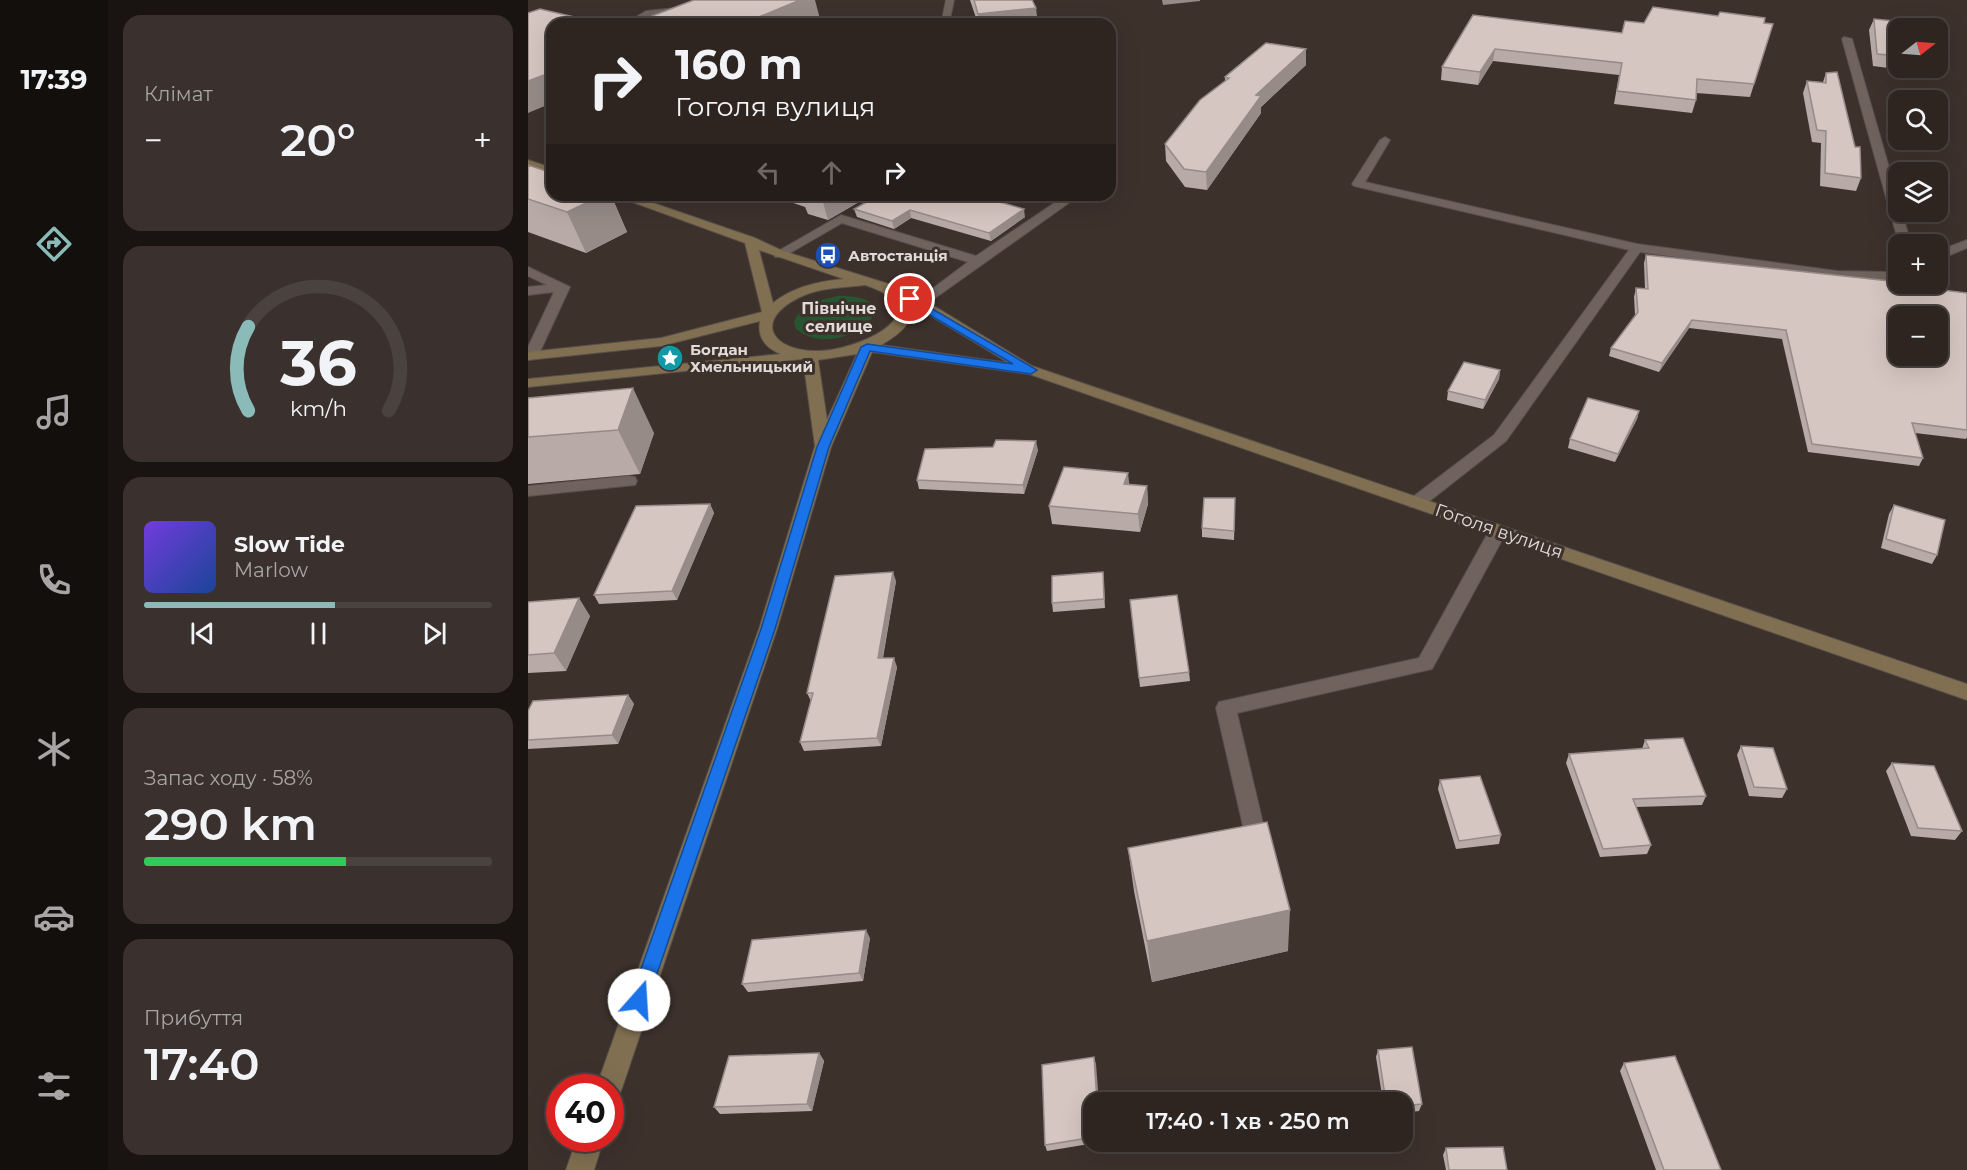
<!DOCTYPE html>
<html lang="uk">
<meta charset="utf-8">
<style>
:root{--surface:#2e2521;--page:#3a312e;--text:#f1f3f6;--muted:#a7a5a5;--line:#49423f;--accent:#8bbbb9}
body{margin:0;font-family:Montserrat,sans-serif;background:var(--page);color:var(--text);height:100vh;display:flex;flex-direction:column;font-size:22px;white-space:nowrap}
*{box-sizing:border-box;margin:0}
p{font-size:20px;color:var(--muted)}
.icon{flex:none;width:33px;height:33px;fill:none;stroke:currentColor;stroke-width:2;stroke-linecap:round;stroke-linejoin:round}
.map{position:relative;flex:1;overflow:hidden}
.side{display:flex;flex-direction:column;gap:15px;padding:15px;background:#191412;width:420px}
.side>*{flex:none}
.banner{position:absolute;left:18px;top:18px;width:570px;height:183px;border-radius:18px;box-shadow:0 6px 24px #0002,0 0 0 2px var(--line);background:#2e2521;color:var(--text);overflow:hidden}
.needle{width:39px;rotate:73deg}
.fabs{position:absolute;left:1360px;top:18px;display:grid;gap:12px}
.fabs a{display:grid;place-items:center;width:60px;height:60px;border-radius:12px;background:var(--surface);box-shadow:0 6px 24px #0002,0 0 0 2px var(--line);font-size:30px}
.speed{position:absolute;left:18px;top:1074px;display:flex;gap:12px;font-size:30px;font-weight:700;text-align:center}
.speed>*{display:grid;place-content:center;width:78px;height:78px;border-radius:50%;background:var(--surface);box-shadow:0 6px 24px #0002,0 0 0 2px var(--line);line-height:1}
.speed .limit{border:9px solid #d22;background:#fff;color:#111}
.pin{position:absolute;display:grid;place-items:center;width:51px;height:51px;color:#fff;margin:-26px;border:3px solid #fff;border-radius:50%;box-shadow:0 2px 6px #0007}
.me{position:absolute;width:66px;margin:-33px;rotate:19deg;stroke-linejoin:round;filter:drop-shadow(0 0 4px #0008)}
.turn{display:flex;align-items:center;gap:21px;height:126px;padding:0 30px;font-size:27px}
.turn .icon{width:78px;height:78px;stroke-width:2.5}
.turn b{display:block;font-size:42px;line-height:51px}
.lanes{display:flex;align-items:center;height:57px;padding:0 30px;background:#0003;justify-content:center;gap:30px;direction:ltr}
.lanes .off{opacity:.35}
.big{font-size:45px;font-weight:600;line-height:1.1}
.side .tile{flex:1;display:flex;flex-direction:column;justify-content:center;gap:9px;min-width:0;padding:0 21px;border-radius:18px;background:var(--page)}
.side .dial{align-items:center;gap:0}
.dial svg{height:156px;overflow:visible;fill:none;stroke:var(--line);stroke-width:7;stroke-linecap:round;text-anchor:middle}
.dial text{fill:var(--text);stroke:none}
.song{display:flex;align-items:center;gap:18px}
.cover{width:72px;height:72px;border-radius:9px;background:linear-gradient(135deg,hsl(260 70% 55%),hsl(220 70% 35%))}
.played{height:6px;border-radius:3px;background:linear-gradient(90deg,var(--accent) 55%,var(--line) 55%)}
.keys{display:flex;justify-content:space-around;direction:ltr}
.heat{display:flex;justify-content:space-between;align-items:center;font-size:33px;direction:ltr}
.charge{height:9px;border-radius:4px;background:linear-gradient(90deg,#34c759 58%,var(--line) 0)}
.trip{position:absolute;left:555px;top:1092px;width:330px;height:60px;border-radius:18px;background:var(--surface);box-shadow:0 6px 24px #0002,0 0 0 2px var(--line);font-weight:600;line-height:60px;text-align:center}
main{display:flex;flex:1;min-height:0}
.menu{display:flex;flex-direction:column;width:108px;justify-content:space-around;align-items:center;background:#120f0d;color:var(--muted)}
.menu .icon{width:42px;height:42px}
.menu .on{color:var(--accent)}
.menu b{font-size:27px;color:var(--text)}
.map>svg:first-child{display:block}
.green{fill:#275431}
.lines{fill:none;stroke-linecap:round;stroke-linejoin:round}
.lane-casing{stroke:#584f4b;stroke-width:2}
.secondary-casing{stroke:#584f4b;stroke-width:2}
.lane{fill:#70635e;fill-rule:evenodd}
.secondary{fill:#806f50;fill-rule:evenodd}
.wall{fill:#b8aaa6}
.shaded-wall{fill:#968b87}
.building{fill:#d6c6c1;stroke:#968b87;stroke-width:1.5;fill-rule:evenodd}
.route{fill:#1a73e8;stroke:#114b97;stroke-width:1.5}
.labels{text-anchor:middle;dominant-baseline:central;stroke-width:6;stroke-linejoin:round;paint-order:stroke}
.far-poi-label{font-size:15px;font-weight:bold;fill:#e2dad7;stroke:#3d312c;text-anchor:start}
.far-neighbourhood-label{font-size:16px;font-weight:bold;fill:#e2dad7;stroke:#3d312c}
.street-label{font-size:18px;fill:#e2dad7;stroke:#3d312c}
</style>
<main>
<nav class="menu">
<b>17:39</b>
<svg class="icon on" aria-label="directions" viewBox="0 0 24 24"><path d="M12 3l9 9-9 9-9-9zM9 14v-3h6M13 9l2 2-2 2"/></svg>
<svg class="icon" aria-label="music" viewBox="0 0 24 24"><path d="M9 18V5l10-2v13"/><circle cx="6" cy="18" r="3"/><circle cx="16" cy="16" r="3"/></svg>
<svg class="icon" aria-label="phone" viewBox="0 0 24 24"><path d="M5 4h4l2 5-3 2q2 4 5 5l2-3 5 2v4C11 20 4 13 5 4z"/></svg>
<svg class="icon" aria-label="climate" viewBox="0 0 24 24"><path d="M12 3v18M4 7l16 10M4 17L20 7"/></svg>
<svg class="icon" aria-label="car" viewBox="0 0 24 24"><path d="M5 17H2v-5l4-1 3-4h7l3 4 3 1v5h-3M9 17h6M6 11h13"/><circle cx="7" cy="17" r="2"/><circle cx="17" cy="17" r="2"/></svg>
<svg class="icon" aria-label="filters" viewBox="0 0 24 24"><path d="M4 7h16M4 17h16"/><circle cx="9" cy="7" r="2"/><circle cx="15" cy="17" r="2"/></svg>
</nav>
<section class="side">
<div class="tile"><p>Клімат</p>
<div class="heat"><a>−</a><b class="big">20°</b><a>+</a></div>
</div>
<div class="tile dial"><svg viewBox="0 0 100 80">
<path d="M14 69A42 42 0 1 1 86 69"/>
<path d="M14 69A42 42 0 0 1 14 26" stroke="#8bbbb9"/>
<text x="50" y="56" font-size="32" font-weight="700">36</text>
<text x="50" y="72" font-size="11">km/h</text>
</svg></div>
<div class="tile">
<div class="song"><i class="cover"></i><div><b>Slow Tide</b><p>Marlow</p></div></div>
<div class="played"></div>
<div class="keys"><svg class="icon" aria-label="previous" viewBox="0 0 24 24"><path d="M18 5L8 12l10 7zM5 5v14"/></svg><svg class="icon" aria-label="pause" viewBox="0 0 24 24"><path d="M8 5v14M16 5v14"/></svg><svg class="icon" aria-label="next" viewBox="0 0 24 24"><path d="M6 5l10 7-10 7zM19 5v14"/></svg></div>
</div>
<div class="tile"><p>Запас ходу · 58%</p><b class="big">290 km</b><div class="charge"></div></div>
<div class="tile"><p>Прибуття</p><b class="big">17:40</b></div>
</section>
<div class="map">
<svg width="1439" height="1170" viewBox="0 0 1439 1170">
<rect width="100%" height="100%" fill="#3d312c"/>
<path class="green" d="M310,296C395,295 310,365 268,329L266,322C273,304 292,300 310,296Z"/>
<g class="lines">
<defs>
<path id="lane" d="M418,0H426L421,24H413Z
M159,7L162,8V12L123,15L107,24H96L118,11Z
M1316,37L1324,39L1371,202V212H1374L1383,244H1371L1314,39Z
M857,137L862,140L837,182L1109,244L1309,271L1358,272L1371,268V276L1359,280L1309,279L1112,252L978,441L894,507H882L880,503L882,499L966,435L1101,250L826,186L824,184L852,140Z
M538,195H552L393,308L388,307L386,304L388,301L440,262L314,223L255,257H247L245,254L313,215L448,256Z
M1439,240V248L1410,260V251Z
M0,267L42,287L10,356L3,360H0V347L26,292L0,295V287L19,285L0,276Z
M101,476L107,477L109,481L107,485L0,496V486Z
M970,525L976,527L979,531L904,669L709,713L737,832L734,839L726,841L718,839L688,708L691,702L891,658L961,531L964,527Z"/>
<path id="secondary" d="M0,160L24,168V175L0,167Z
M85,195H102L227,238L255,251L364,285L370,290L398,301L504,366L1439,684V700L501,374L344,352L303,447L249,629L94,1088L90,1097L82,1100V1088H68L231,629L287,446L275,359L0,387V379L253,354C238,348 229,338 232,321L133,346L0,360V352L133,338L234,312L217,243ZM231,250L316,279C291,281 265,287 245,303ZM337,285C418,311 328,352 288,351C244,351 225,321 270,298C292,287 314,288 337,285ZM381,304L388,307L481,363L353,345C367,337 390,322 381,304ZM329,354L299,420L290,360Z
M49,1138H76L66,1170H38Z"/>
</defs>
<use href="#lane" class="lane-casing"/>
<use href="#secondary" class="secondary-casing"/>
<use href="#lane" class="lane"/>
<use href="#secondary" class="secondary"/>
</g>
<path class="wall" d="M442,0H504L510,24H450Z
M945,15L1094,33L1116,23H1236L1245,24L1222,97L1168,93V100L1164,113L1086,104L1091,75L965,61L950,85L913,80L914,67Z
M1346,19L1371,28V68H1402L1399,73L1345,66L1341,30Z
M778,65L733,107V113L679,190L657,187L638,161L637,144L697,81V77Z
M1298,73L1333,178L1328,191L1292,186L1293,143L1284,142L1275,93L1279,81L1295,82Z
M0,165L24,195H83L99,232L58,253L0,232Z
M242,195H343L300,220L280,214L277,207Z
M351,195L497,217L463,241L383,218L366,229L329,217L326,209Z
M1118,255L1371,282L1439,430V437L1438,439L1387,433L1395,458L1391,466L1280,452L1254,339L1161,328L1131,372L1081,356L1083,348L1107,315L1106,297L1108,288L1117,289L1116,263Z
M972,370L971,379L955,409L919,400L920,391Z
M0,398L126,433L112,474L0,484Z
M1111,411L1109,419L1087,462L1040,448L1042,439Z
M465,447L510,450L496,494L391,489L389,480Z
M601,484L619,486L620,504L612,532L524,524L521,506Z
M182,504L186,513L149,600L71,604L66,595Z
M1366,505L1409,555L1404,564L1353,548L1361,514Z
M707,507L706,540L674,537V528Z
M575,572L577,608L525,612L524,603Z
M368,581L355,658L369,667L353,746L276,751L272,742L283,701L279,693Z
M602,600L661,672L662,681L612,687Z
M0,602L62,616L38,671L0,673Z
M100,695L106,704L90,744L0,749V711Z
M1117,740L1178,796L1174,805L1108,807L1123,845L1119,854L1072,857L1038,763L1041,754L1114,749Z
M1213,746L1259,789L1254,798L1221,796L1209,755Z
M1364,763L1434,831L1427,840L1383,836L1358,771Z
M912,780L973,835L971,844L928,849L910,789Z
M600,848L760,951L624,982L606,891Z
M342,938L335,981L220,992L214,984Z
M850,1050L894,1104L891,1111L874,1113V1102H855L848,1057Z
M291,1053L296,1061L284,1111L192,1114L186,1107Z
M1096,1063L1193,1170H1128L1092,1071Z
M568,1064L566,1102V1142H573L519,1151L517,1145Z
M918,1148L979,1170H918L915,1155Z"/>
<path class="shaded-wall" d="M272,0H287L292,19L280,24H214Z
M634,0H672V1L635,5Z
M508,8L510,24H452L450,14Z
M778,49V65L733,107V113L679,190L678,172L728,95Z
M967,49L965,61L950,85L952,72Z
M24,72V103L0,113V81Z
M75,195H83L99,232L58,253L39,212Z
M293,195H343L300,220Z
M496,209L497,217L463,241L461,233Z
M382,210L383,218L366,229L364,221Z
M1164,320L1161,328L1131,372L1134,363Z
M972,370L971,379L955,409L957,400Z
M105,388L126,433L112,474L90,430Z
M1111,411L1109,419L1087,462L1090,454Z
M508,441L510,450L496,494L495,485Z
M600,473L602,490L596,484Z
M619,486L620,504L612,532L610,514Z
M182,504L186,513L149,600L144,591Z
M365,572L368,581L353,667L350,658Z
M575,572L576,581L577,608L576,599Z
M51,598L62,616L38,671L26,653Z
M366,658L369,667L353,746L349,738Z
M100,695L106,704L90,744L84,735Z
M762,910L760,951L624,982L619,941Z
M338,930L342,938L335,981L331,973Z
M291,1053L296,1061L284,1111L279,1104Z
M566,1057L568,1064L571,1102H569Z"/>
<path class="building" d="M166,0H272L214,24H103Z
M446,0H504L508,8L450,14Z
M1125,7L1190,16L1192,12L1237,18L1236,23L1245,24L1226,84L1169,79L1168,100L1089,91L1094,63L967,49L952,72L914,67L945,15L1094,33L1097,21L1116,23Z
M12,9L76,24H24V72L0,81V13Z
M1346,19L1397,24L1398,28H1371V56L1349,54Z
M738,43L778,49L728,95L733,96L678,172L656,169L637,144L672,100L701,78L697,77Z
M1309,72L1327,147H1332L1333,178L1297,173L1298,131L1289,130L1279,81L1298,83V73Z
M0,165L24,173V195H75L39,212L0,199Z
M351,195H447L496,209L461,233L382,210L364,221L326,209Z
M1118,255L1371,282V284H1388L1389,287L1439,293V430L1384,423L1395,458L1284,444L1258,330L1164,320L1134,363L1083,348L1110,312L1108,288L1120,289ZM1371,316H1410V356H1371Z
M936,362L972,370L957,400L920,391Z
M105,388L90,430L0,437V398Z
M1060,398L1111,411L1090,454L1042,439Z
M468,440L508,441L495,485L389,480L397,449L465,447Z
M536,467L600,473L596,484L619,486L610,514L521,506Z
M676,498H707L706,531L674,528Z
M182,504L144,591L66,595L108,506Z
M1366,505L1417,520L1409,555L1358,539Z
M365,572L350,658H366L349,738L272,742L285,693H279L307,576Z
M575,572L576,599L524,603V576Z
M649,595L661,672L611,678L602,600Z
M51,598L26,653L0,655V602Z
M100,695L84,735L0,740V711L5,701Z
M1155,738L1178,796L1105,799L1123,845L1075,849L1041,754L1121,748L1117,740Z
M1213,746L1245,748L1259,789L1226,787Z
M1364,763L1406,766L1434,831L1390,828Z
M952,776L973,835L931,841L912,780Z
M739,822L762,910L619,941L600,848Z
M338,930L331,973L214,984L224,940Z
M884,1047L894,1104L874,1106V1102H858L850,1050Z
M291,1053L279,1104L186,1107L201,1056Z
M1147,1056L1193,1170H1136L1096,1063Z
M566,1057L569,1102H566V1137L517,1145L514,1065Z
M975,1147L979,1170H921L918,1148Z"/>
<path class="route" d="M382,296L509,370L503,374L342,351L301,447L247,629L120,1000L118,1006L111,1009L104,1006L102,1000L233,629L289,447L333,347L339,344L485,364L378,301L377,299Z"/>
<defs>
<symbol id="bus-disc" viewBox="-11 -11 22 22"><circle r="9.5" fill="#1a4fb4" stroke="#3d312c"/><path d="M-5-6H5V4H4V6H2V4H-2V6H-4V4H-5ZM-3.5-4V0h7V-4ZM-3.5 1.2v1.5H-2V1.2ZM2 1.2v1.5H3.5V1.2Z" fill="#fff"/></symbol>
<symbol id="sight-disc" viewBox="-11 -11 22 22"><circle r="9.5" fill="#0f9aa8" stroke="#3d312c"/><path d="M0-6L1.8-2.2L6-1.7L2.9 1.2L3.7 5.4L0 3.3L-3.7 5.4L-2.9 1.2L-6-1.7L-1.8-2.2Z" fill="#fff"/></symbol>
</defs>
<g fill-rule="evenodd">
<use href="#bus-disc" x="285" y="240" width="30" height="30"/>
<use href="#sight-disc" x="127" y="343" width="30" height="30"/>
</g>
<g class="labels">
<g class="far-poi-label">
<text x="320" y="255">Автостанція</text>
<text x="162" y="349">Богдан<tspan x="162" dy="17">Хмельницький</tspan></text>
</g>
<g class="far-neighbourhood-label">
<text x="311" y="308">Північне<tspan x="311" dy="18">селище</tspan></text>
</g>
<g class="street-label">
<text transform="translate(971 531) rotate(19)">Гоголя вулиця</text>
</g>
</g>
</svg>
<div class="fabs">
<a><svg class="needle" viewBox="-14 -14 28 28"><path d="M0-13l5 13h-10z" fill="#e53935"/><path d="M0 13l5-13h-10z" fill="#a7a5a5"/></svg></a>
<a><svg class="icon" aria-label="search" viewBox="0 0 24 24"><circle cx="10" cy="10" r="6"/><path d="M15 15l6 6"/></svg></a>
<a><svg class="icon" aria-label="layers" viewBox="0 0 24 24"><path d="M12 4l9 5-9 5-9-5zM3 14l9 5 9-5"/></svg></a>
<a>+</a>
<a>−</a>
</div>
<div class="speed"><div class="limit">40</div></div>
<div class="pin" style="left:382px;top:299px;background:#d93025"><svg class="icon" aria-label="arrive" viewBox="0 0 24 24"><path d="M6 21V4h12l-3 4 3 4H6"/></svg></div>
<svg class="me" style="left:111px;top:1000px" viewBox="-20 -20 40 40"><circle r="19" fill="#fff"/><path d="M0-13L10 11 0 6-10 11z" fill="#1a73e8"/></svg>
<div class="trip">17:40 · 1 хв · 250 m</div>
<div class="banner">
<div class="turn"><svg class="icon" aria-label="right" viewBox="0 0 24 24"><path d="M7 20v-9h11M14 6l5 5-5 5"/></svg><div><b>160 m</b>Гоголя вулиця</div></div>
<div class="lanes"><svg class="icon off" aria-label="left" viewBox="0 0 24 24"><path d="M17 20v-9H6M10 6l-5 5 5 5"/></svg><svg class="icon off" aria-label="ahead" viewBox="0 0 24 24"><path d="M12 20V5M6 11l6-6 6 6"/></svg><svg class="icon" aria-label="right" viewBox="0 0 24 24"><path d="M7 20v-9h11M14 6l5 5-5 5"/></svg></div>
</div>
</div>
</main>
